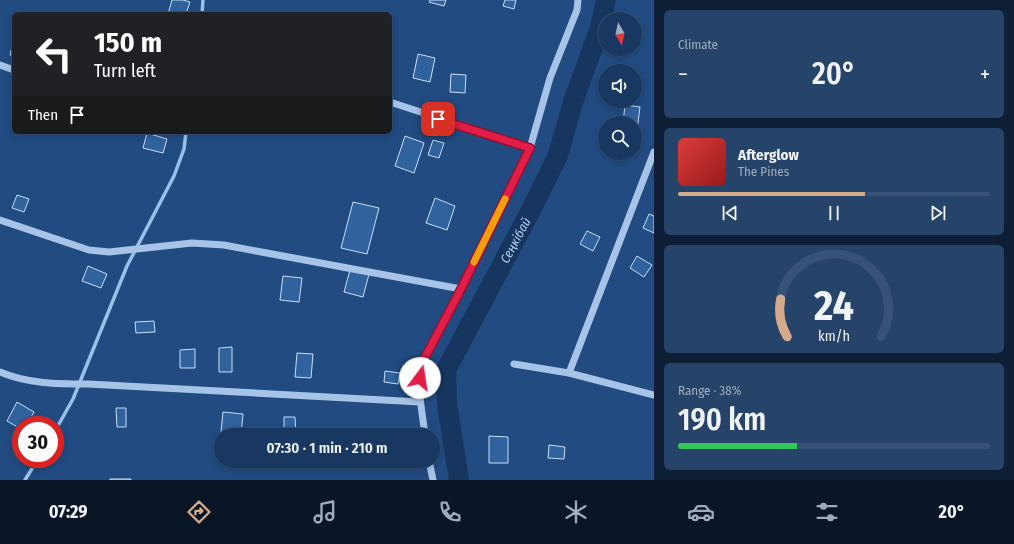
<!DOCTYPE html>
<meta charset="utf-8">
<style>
:root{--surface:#193861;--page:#26436a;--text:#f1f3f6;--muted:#9facbd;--line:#375276;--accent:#d6ab8b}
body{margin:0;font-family:"Fira Sans Condensed",sans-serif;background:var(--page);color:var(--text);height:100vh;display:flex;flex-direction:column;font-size:15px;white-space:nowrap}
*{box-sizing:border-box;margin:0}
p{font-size:13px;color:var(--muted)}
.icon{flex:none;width:22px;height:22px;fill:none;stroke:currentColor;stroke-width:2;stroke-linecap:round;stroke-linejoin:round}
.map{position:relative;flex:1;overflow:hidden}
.panel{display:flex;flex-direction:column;gap:10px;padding:10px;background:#0e1f35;width:360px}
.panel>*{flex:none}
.banner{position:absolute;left:12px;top:12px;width:380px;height:122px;border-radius:6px;box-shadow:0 2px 6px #0003,0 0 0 1px var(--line);background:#202124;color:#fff;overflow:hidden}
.needle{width:26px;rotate:171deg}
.fabs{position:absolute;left:598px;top:12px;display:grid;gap:8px}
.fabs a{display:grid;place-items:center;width:44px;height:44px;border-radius:50%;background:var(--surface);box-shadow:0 2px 6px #0003,0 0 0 1px var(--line);font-size:20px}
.speed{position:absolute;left:12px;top:416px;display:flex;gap:8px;font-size:20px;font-weight:700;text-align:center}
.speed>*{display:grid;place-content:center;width:52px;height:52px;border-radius:50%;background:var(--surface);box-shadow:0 2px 6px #0003,0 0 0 1px var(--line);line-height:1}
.speed .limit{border:6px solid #d22;background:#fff;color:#111}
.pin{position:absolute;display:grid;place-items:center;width:34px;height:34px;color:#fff;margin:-17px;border-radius:8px;box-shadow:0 2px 6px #0006}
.me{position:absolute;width:44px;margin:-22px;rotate:14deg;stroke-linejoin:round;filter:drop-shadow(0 0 3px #0008)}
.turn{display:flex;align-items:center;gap:14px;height:84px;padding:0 16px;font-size:18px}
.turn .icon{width:52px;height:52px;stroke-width:2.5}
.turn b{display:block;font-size:28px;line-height:34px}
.then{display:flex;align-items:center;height:38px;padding:0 16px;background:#0003;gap:8px;font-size:15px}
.big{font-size:30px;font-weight:600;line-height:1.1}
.panel .widget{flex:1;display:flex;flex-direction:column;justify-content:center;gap:6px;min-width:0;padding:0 14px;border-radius:6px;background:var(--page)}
.panel .dial{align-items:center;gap:0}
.dial svg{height:104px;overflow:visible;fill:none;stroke:var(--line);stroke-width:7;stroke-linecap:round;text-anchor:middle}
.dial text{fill:var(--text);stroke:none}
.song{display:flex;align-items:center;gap:12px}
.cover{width:48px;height:48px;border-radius:6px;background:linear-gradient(135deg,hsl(0 70% 55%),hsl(0 70% 35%))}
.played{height:4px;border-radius:2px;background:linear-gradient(90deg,var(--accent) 60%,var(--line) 60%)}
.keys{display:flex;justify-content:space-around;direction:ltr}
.heat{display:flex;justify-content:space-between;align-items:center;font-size:22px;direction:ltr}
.charge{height:6px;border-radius:3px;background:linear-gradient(90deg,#34c759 38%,var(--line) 0)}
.trip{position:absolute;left:214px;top:428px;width:226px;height:40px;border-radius:20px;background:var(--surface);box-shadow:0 2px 6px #0003,0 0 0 1px var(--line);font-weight:600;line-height:40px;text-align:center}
.tabs{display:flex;height:64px;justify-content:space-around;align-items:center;background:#0a1627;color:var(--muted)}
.tabs .icon{width:28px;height:28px}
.tabs .active{color:var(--accent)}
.tabs b{font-size:18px;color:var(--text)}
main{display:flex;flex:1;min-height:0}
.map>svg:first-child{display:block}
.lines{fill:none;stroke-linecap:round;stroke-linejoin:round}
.stream{stroke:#9abfe9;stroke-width:3.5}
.river{stroke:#163660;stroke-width:20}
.building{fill:#30629e;stroke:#cadef6}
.minor{stroke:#a7c4e8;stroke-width:7}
.route-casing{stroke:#92132f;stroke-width:10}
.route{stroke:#e11d48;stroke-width:7}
.slow{stroke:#f59e0b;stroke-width:7}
.labels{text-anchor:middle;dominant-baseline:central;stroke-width:4;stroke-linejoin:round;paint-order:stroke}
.water-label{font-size:13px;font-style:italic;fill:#b2ceef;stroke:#214b81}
</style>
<main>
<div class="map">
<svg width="654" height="480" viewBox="0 0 654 480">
<rect width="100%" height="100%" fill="#214b81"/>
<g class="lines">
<path class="stream" d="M202,14L203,0
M55,431L73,399L127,266L174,176L184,149L186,132
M25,480L38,459"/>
<path class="river" id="s1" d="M459,480L447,404L446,370L530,212L558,155L574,99L600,28L606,0"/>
</g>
<path class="building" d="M172,0H183L190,2L186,14H168Z
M430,0H446L444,6L429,2Z
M505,0H516L514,9L503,6Z
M14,38V56L10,55Z
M418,54L435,58L430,82L413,78Z
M451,74L466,75L465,93L450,92Z
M625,105L640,107L637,131H635V123H623Z
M147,133L167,139L163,153L143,148Z
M405,136L424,143L414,173L395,166Z
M433,140L444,143L439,158L428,155Z
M17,195L29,199L24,212L12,208Z
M435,198L455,206L447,230L426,223Z
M353,202L379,208L367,254L341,248Z
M649,214L654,216V233L643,228Z
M587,231L600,237L593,251L580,244Z
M637,256L652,265L644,277L630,268Z
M88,266L107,274L101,288L82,281Z
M350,270L369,274L363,297L344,292Z
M283,276L302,278L299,302L280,300Z
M154,321L155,332L136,333L135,322Z
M232,347V372H219V348Z
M195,349V368H180V350Z
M297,353L313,354L311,378L295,377Z
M385,371L400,373L398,384L384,382Z
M17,402L34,412L27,425H21V429L7,421Z
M116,408H126V427H117Z
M223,412L243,414L241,435L221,432Z
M284,417H295L296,435H284Z
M489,436L508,437V463H489Z
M549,445L565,447L564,459L548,458Z
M110,479H131V480H110Z"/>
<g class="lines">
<path class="minor" d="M0,65L14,70
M390,102L530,148
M0,220L89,250L109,252L192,243L224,245L461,289
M514,364L569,373L654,395
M0,372C28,384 58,384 88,384L420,402
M569,373L654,152
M425,435L419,391L421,365L461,289L530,148L550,78L577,10L578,0
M429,461L433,480"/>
</g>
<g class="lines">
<defs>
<path id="route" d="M420,378L421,365L461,289L530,148L438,119"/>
</defs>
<use href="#route" class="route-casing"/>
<use href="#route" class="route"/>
<path class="slow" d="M474,262L505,199"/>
</g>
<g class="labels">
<g class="water-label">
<text stroke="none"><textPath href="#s1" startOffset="258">Сеңкібай</textPath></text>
</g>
</g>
</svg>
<div class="fabs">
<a><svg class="needle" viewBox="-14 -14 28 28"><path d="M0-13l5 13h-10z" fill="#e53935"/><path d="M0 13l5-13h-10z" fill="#9facbd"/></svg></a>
<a><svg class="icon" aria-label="sound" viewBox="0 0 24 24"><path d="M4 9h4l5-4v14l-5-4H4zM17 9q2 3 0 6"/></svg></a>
<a><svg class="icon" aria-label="search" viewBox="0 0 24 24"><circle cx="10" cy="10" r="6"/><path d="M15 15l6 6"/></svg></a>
</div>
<div class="speed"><div class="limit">30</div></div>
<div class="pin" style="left:438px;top:119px;background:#d93025"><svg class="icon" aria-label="arrive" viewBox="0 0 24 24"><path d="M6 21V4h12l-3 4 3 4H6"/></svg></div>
<svg class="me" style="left:420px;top:378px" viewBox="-20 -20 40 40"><circle r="19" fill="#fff"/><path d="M0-13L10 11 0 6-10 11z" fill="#e11d48"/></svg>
<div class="trip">07:30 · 1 min · 210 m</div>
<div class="banner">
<div class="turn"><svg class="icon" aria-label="left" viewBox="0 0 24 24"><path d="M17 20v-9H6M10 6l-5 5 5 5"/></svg><div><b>150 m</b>Turn left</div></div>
<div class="then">Then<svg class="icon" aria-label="arrive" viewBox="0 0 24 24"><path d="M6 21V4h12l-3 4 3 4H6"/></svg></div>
</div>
</div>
<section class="panel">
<div class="widget"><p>Climate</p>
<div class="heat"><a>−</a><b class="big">20°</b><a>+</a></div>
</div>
<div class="widget">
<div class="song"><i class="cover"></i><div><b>Afterglow</b><p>The Pines</p></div></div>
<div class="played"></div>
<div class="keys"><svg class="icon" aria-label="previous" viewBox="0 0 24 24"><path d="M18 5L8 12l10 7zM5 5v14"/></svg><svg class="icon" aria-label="pause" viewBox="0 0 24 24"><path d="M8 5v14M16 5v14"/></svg><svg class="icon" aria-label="next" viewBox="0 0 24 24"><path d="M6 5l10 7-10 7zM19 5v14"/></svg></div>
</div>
<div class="widget dial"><svg viewBox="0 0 100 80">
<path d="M14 69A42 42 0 1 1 86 69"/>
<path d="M14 69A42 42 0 0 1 9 40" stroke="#d6ab8b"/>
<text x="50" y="56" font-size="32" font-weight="700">24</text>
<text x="50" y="72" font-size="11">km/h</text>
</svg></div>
<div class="widget"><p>Range · 38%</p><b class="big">190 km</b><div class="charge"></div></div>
</section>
</main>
<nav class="tabs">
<b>07:29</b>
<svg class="icon active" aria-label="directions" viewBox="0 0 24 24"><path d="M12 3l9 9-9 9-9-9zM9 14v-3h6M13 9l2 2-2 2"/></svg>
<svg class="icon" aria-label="music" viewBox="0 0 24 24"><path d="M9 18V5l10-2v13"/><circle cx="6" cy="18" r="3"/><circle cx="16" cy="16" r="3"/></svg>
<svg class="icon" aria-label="phone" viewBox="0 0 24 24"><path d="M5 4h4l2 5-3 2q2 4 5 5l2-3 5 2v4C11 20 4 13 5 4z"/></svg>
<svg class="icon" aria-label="climate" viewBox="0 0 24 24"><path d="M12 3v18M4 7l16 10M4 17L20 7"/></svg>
<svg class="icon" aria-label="car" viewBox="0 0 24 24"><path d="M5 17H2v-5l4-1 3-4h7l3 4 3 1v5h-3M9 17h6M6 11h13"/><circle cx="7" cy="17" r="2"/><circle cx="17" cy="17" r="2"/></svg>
<svg class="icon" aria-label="filters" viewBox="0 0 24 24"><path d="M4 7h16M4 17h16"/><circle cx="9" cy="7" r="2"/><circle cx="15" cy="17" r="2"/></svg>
<b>20°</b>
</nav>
